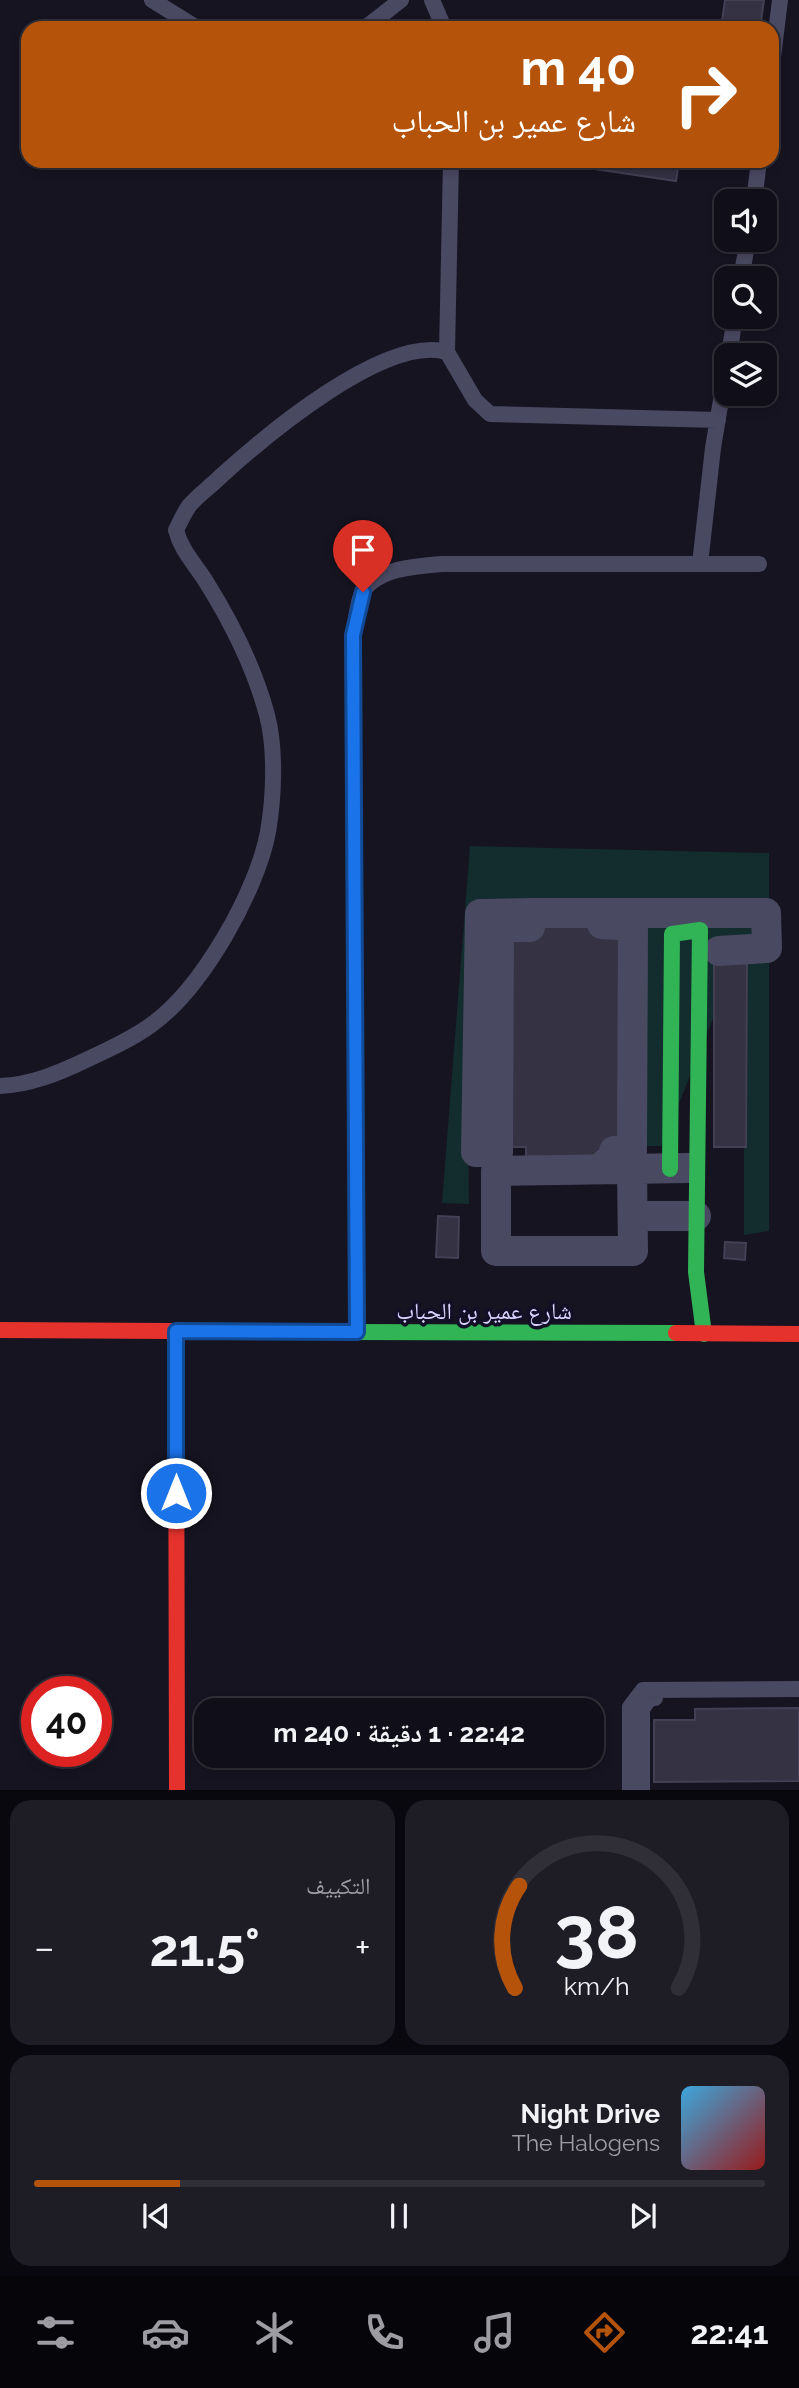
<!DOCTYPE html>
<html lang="ar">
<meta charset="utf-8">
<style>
:root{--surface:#100f19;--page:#1e1d26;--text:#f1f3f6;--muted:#9c9ca2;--line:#302f38;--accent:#b45309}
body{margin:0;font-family:Raleway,"Noto Naskh Arabic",sans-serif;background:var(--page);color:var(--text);direction:rtl;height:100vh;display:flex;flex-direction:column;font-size:26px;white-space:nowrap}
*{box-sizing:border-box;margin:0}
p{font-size:23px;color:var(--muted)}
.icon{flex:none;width:38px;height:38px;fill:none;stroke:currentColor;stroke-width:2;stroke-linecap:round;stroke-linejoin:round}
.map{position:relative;height:1790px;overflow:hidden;direction:ltr}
.panel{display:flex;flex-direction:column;gap:10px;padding:10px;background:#09080e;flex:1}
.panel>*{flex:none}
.guide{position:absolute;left:21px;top:21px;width:758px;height:147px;border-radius:21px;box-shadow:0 4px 10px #0003,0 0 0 2px var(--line);direction:rtl;background:#b45309;color:#fff;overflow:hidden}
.fabs{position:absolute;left:714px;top:189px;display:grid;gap:14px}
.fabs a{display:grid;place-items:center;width:63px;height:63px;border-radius:14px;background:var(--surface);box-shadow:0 4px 10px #0003,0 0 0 2px var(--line);font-size:35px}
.speed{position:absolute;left:21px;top:1676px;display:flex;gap:14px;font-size:35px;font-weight:700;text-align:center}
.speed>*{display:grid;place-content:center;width:91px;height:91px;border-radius:50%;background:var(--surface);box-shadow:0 4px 10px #0003,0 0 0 2px var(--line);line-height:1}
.speed .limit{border:10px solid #d22;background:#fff;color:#111}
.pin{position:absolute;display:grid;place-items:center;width:60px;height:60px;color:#fff;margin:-72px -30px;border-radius:50% 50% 50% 0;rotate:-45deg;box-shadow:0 0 7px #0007}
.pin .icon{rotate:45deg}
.me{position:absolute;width:77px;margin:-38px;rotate:0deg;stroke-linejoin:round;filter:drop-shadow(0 0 5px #0008)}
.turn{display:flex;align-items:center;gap:24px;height:147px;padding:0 28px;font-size:32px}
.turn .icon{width:91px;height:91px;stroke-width:2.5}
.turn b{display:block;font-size:49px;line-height:60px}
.big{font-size:52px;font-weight:700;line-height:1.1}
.panel .tile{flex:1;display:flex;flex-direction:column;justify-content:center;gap:10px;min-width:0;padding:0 24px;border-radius:21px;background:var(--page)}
.panel .dial{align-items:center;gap:0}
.dial svg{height:182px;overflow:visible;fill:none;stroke:var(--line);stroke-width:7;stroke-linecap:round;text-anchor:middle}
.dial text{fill:var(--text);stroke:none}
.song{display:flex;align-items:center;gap:21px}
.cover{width:84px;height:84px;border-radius:10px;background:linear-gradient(135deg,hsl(200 70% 55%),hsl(0 70% 35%))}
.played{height:7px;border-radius:4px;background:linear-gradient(90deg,var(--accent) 20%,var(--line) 20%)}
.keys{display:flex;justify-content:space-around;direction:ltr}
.heat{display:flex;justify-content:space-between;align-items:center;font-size:38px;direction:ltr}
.panel .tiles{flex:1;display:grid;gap:10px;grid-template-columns:1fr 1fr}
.tile:last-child{grid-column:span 2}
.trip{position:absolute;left:194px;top:1698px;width:410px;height:70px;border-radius:21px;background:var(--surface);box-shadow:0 4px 10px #0003,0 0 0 2px var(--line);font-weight:700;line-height:70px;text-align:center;direction:rtl}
.dock{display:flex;height:112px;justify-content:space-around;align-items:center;background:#06060a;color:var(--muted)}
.dock .icon{width:49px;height:49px}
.dock .current{color:var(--accent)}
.dock b{font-size:32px;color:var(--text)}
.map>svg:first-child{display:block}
.green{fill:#132c2d}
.building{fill:#343243;stroke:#433f54;stroke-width:2}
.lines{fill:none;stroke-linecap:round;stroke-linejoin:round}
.lane{stroke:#4a4962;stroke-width:16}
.street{stroke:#4a4962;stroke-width:30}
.fast{stroke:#30b455;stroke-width:16}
.jam{stroke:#e5322d;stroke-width:16}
.route-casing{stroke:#114b97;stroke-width:18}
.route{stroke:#1a73e8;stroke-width:12}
.labels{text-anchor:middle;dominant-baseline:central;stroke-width:7;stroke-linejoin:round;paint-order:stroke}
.street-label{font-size:23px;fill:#d9d4ff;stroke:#130f26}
</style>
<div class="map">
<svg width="799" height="1790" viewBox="0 0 799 1790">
<rect width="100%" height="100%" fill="#161421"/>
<path class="green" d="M470,846L769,853V1231L744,1235V941L662,1146H468L469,1204L442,1203Z"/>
<path class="building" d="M725,0H764L760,28H721Z
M541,161H679L676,181Z
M596,918L628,931L627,1146L609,1158H526V1147H503L504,932Z
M714,956H747L746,1147H714Z
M438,1216L459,1217L458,1258L436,1257Z
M725,1242L746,1243L745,1260L724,1258Z
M799,1708V1781L654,1782V1720H695V1709Z"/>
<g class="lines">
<path class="lane" d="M152,0L197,28
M432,0L444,28
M365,28L401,0
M772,65L780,0
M754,201L759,161
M741,278L748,240
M447,352L451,161
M729,355L735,317
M700,564L713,448L726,370
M0,1086C30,1085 59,1073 86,1060C108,1050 132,1039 151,1025C202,989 257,891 268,832C274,797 276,749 267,715C254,666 232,623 205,580C194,563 181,550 176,530C180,522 184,513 189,506C197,496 210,487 220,477C264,437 385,334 447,352L475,400L490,414L718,420
M357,1332L353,635C356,623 357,601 363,591C379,568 417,566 442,564H759
M630,1790V1707L643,1690L799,1689
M642,1790V1709L650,1698H655"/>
<path class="street" d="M531,913L480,914L476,1152H498L499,927H530L531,913H766L767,948L719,951
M602,924L633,926L632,1151H614V1163H606
M632,1169L633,1251H496V1171L689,1168
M633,1216H696"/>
<path class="fast" d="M670,1169L672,934L700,930L696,1272L704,1334
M349,1332L676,1333"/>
<path class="jam" d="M0,1330L349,1332
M176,1331L177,1790
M676,1333L799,1334"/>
</g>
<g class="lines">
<defs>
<path id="route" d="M176,1493V1331L357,1332L353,635L363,592"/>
</defs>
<use href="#route" class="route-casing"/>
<use href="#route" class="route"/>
</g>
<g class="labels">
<g class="street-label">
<text x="484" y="1310">شارع عمير بن الحباب</text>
</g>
</g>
</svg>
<div class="fabs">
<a><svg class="icon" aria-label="sound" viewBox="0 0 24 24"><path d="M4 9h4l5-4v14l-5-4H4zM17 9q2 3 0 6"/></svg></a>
<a><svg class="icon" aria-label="search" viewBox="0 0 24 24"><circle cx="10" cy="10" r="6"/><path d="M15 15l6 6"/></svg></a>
<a><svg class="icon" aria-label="layers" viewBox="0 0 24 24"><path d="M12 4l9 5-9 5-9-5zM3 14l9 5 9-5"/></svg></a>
</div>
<div class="speed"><div class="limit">40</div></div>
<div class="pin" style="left:363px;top:592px;background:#d93025"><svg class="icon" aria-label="arrive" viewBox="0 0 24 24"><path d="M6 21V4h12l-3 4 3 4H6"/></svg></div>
<svg class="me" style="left:176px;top:1493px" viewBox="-20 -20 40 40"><circle r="17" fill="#1a73e8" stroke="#fff" stroke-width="3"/><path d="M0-11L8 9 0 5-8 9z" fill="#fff"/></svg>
<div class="trip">22:42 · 1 دقيقة · 240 m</div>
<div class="guide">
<div class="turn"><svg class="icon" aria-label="right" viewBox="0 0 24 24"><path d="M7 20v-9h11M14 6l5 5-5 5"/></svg><div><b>40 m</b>شارع عمير بن الحباب</div></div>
</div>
</div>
<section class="panel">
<div class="tiles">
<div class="tile dial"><svg viewBox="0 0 100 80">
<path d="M14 69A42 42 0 1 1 86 69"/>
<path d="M14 69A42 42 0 0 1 16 24" stroke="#b45309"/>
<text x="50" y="56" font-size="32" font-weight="700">38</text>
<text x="50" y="72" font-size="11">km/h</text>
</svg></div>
<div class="tile"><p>التكييف</p>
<div class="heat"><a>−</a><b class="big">21.5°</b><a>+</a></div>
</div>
<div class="tile">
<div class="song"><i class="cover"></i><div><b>Night Drive</b><p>The Halogens</p></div></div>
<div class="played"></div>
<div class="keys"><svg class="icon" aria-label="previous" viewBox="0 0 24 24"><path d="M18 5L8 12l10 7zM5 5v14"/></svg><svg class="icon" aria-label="pause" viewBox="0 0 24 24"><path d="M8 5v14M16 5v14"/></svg><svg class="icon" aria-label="next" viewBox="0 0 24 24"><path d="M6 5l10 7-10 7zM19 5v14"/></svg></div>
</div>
</div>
</section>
<nav class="dock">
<b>22:41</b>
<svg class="icon current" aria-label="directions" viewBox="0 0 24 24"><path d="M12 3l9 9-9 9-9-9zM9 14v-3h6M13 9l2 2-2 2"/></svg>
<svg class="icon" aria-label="music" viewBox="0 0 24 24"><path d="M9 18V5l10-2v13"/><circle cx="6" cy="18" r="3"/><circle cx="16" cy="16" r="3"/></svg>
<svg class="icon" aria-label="phone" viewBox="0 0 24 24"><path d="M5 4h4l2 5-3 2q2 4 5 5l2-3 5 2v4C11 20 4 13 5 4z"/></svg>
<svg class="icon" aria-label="climate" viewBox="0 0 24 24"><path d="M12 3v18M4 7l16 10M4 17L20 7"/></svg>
<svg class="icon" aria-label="car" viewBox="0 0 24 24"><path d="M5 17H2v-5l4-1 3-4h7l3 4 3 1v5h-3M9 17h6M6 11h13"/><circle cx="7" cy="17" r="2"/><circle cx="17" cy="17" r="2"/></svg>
<svg class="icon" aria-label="filters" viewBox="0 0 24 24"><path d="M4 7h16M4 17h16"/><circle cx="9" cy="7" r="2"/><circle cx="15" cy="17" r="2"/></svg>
</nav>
